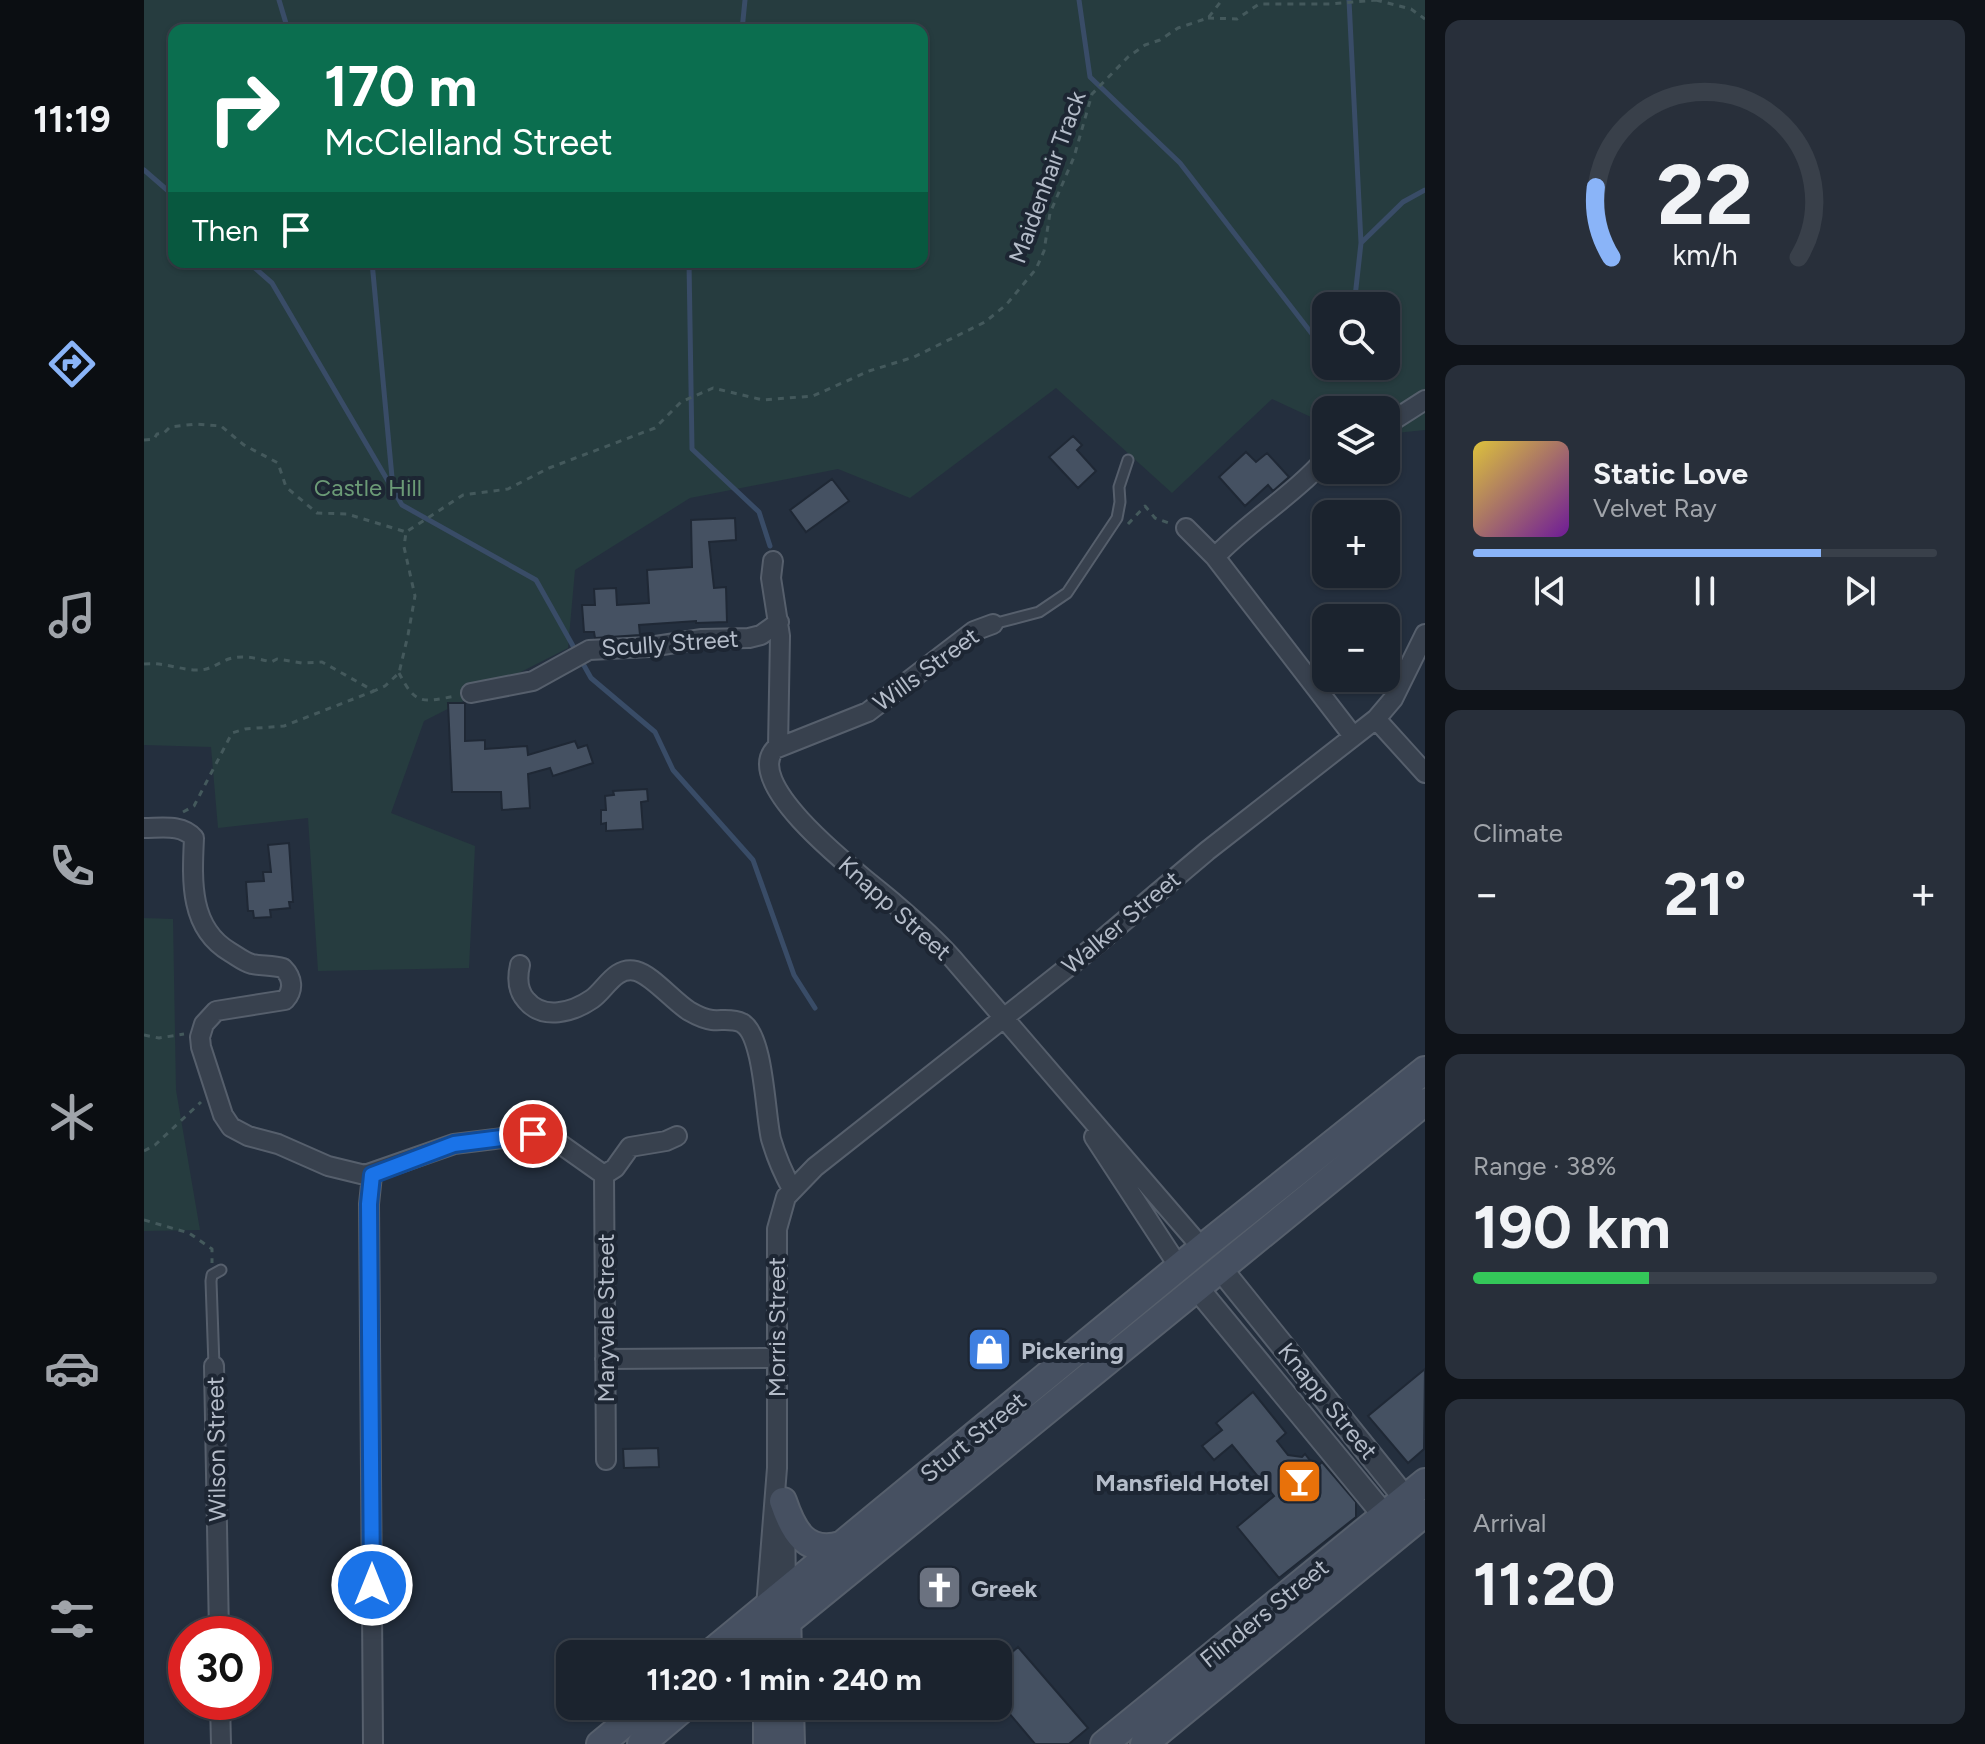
<!DOCTYPE html>
<meta charset="utf-8">
<style>
:root{--surface:#1b232e;--page:#282f3a;--text:#f1f3f6;--muted:#a0a4aa;--line:#39404a;--accent:#8ab4f8}
body{margin:0;font-family:Figtree,sans-serif;background:var(--page);color:var(--text);height:100vh;display:flex;flex-direction:column;font-size:30px;white-space:nowrap}
*{box-sizing:border-box;margin:0}
p{font-size:26px;color:var(--muted)}
.icon{flex:none;width:44px;height:44px;fill:none;stroke:currentColor;stroke-width:2;stroke-linecap:round;stroke-linejoin:round}
.map{position:relative;flex:1;overflow:hidden}
.drawer{display:flex;flex-direction:column;gap:20px;padding:20px;background:#0f1319;width:560px}
.drawer>*{flex:none}
.hud{position:absolute;left:24px;top:24px;width:760px;height:244px;border-radius:16px;box-shadow:0 2px 6px #0004,0 0 0 2px var(--line);background:#0b6e4f;color:#fff;overflow:hidden}
.fabs{position:absolute;left:1168px;top:292px;display:grid;gap:16px}
.fabs a{display:grid;place-items:center;width:88px;height:88px;border-radius:16px;background:var(--surface);box-shadow:0 2px 6px #0004,0 0 0 2px var(--line);font-size:40px}
.speed{position:absolute;left:24px;top:1616px;display:flex;gap:16px;font-size:40px;font-weight:700;text-align:center}
.speed>*{display:grid;place-content:center;width:104px;height:104px;border-radius:50%;background:var(--surface);box-shadow:0 2px 6px #0004,0 0 0 2px var(--line);line-height:1}
.speed .limit{border:12px solid #d22;background:#fff;color:#111}
.pin{position:absolute;display:grid;place-items:center;width:68px;height:68px;color:#fff;margin:-34px;border:4px solid #fff;border-radius:50%;box-shadow:0 2px 8px #0007}
.me{position:absolute;width:88px;margin:-44px;rotate:0deg;stroke-linejoin:round;filter:drop-shadow(0 0 6px #0008)}
.turn{display:flex;align-items:center;gap:28px;height:168px;padding:0 24px;font-size:36px}
.turn .icon{width:104px;height:104px;stroke-width:2.5}
.turn b{display:block;font-size:56px;line-height:68px}
.then{display:flex;align-items:center;height:76px;padding:0 24px;background:#0003;gap:16px;font-size:30px}
.big{font-size:60px;font-weight:700;line-height:1.1}
.drawer .tile{flex:1;display:flex;flex-direction:column;justify-content:center;gap:12px;min-width:0;padding:0 28px;border-radius:16px;background:var(--page)}
.drawer .dial{align-items:center;gap:0}
.dial svg{height:208px;overflow:visible;fill:none;stroke:var(--line);stroke-width:7;stroke-linecap:round;text-anchor:middle}
.dial text{fill:var(--text);stroke:none}
.song{display:flex;align-items:center;gap:24px}
.cover{width:96px;height:96px;border-radius:12px;background:linear-gradient(135deg,hsl(50 70% 55%),hsl(280 70% 35%))}
.played{height:8px;border-radius:4px;background:linear-gradient(90deg,var(--accent) 75%,var(--line) 75%)}
.keys{display:flex;justify-content:space-around;direction:ltr}
.heat{display:flex;justify-content:space-between;align-items:center;font-size:44px;direction:ltr}
.charge{height:12px;border-radius:6px;background:linear-gradient(90deg,#34c759 38%,var(--line) 0)}
.trip{position:absolute;left:412px;top:1640px;width:456px;height:80px;border-radius:16px;background:var(--surface);box-shadow:0 2px 6px #0004,0 0 0 2px var(--line);font-weight:700;line-height:80px;text-align:center}
main{display:flex;flex:1;min-height:0}
.menu{display:flex;flex-direction:column;width:144px;justify-content:space-around;align-items:center;background:#0b0e12;color:var(--muted)}
.menu .icon{width:56px;height:56px}
.menu .on{color:var(--accent)}
.menu b{font-size:36px;color:var(--text)}
.map>svg:first-child{display:block}
.green{fill:#263c3f;fill-rule:evenodd}
.lines{fill:none;stroke-linecap:round;stroke-linejoin:round}
.stream{stroke:#394c67;stroke-width:5}
.building{fill:#455162;stroke:#1f2835;stroke-width:2}
.service-casing{stroke:#565f6c;stroke-width:13}
.minor-casing{stroke:#565f6c;stroke-width:22}
.tertiary-casing{stroke:#565f6c;stroke-width:26}
.secondary-casing{stroke:#565f6c;stroke-width:30}
.path{stroke:#44595c;stroke-width:3;stroke-dasharray:6 6;stroke-linecap:butt}
.service{stroke:#38414e;stroke-width:9}
.minor{stroke:#38414e;stroke-width:18}
.tertiary{stroke:#38414e;stroke-width:22}
.secondary{stroke:#465061;stroke-width:26}
.route-casing{stroke:#114b97;stroke-width:20}
.route{stroke:#1a73e8;stroke-width:14}
.labels{text-anchor:middle;dominant-baseline:central;stroke-width:8;stroke-linejoin:round;paint-order:stroke}
.street-label{font-size:24px;fill:#b4bcc9;stroke:#1d2633}
.park-label{font-size:24px;fill:#6b9a76;stroke:#1d2633}
.poi-label{font-size:24px;font-weight:bold;fill:#b4bcc9;stroke:#1d2633;text-anchor:start}
</style>
<main>
<nav class="menu">
<b>11:19</b>
<svg class="icon on" aria-label="directions" viewBox="0 0 24 24"><path d="M12 3l9 9-9 9-9-9zM9 14v-3h6M13 9l2 2-2 2"/></svg>
<svg class="icon" aria-label="music" viewBox="0 0 24 24"><path d="M9 18V5l10-2v13"/><circle cx="6" cy="18" r="3"/><circle cx="16" cy="16" r="3"/></svg>
<svg class="icon" aria-label="phone" viewBox="0 0 24 24"><path d="M5 4h4l2 5-3 2q2 4 5 5l2-3 5 2v4C11 20 4 13 5 4z"/></svg>
<svg class="icon" aria-label="climate" viewBox="0 0 24 24"><path d="M12 3v18M4 7l16 10M4 17L20 7"/></svg>
<svg class="icon" aria-label="car" viewBox="0 0 24 24"><path d="M5 17H2v-5l4-1 3-4h7l3 4 3 1v5h-3M9 17h6M6 11h13"/><circle cx="7" cy="17" r="2"/><circle cx="17" cy="17" r="2"/></svg>
<svg class="icon" aria-label="filters" viewBox="0 0 24 24"><path d="M4 7h16M4 17h16"/><circle cx="9" cy="7" r="2"/><circle cx="15" cy="17" r="2"/></svg>
</nav>
<div class="map">
<svg width="1281" height="1744" viewBox="0 0 1281 1744">
<rect width="100%" height="100%" fill="#242f3e"/>
<path class="green" d="M0,0H1281V430L1242,434V410H1182V424L1128,399L1028,493L912,388L766,498L694,469L546,498L431,570L424,648L280,721L247,813L331,846L325,968L174,971L164,818L74,828L67,747L0,745ZM30,30H778V262H30ZM1182,306H1242V366H1182Z
M0,918L29,919L32,1090L56,1230L0,1231Z"/>
<g class="lines">
<path class="stream" d="M135,0L144,30
M935,0L946,77L1036,163L1182,352
M1205,0L1217,243L1211,297
M598,30L601,0
M0,170L30,196
M1218,242L1259,202L1281,190
M104,262L128,283L258,505L392,580L447,678L511,732L529,770L609,860L650,975L671,1008
M228,262L249,488
M545,262L548,449L615,512L626,546
M1193,366L1196,369"/>
</g>
<path class="building" d="M929,436L938,445L933,450L952,471L934,488L905,457Z
M1102,452L1112,462L1123,453L1145,477L1129,491L1124,485L1101,506L1075,477Z
M688,479L705,501L662,532L646,510Z
M591,518L592,540L565,542L570,588L582,587L583,622L552,623V621L495,625L496,635L451,638L450,632H440L438,605H451L450,589L472,588L473,605L505,603L503,570L548,567L547,520Z
M304,703H321V741L341,740V749L383,746L384,755L431,741L434,748L443,745L449,763L409,776L406,768L384,774L386,808L358,810L357,792H308Z
M503,789L504,801L497,802L499,829L462,831V823L457,824V810H462L461,796L470,795L469,791Z
M145,843L149,902H145L146,908L126,910L127,917L110,918L109,911H104L102,882L120,881L119,872H127L124,845Z
M1281,1369L1280,1449L1264,1463L1224,1416Z
M1109,1392L1142,1433L1133,1441L1144,1455L1158,1457L1161,1454L1172,1468L1178,1462L1212,1502V1517L1135,1578L1093,1527L1130,1496L1088,1445L1070,1460L1058,1446L1078,1430L1072,1423Z
M514,1448L515,1467L480,1468L479,1449Z
M874,1647L944,1728L925,1744H891L854,1700V1665Z"/>
<g class="lines">
<defs>
<path id="service" d="M849,624L895,612L923,593L973,518L976,502L975,487L984,460
M70,1366L67,1281L68,1275L77,1270"/>
<path id="minor" d="M1242,425L1281,400
M1042,528L1071,557L1209,736
M1071,557C1105,521 1150,495 1182,458
M629,561L627,578L636,636L634,747
M849,624L830,631L724,712L631,749C596,787 726,882 751,904C771,921 791,939 809,959L1058,1248
M327,693L389,681L445,650L505,647L558,639L605,638L617,635L635,622
M1232,719L1281,773
M0,828C18,828 38,824 50,838C48,880 45,928 86,952C93,956 100,962 108,964C118,966 129,965 139,968C149,978 150,990 141,1000L72,1011L60,1024L56,1037L57,1047L79,1115L87,1127L104,1136L134,1144L184,1166L221,1175L310,1144L392,1134L412,1141L460,1175
M376,965C373,978 373,990 382,1000C399,1021 429,1012 448,999C462,989 471,966 492,971C508,975 529,1001 545,1011C552,1015 559,1019 568,1020C577,1021 588,1018 598,1023C620,1035 621,1114 627,1139C632,1156 639,1173 648,1189
M950,1137L1035,1267
M228,1175L225,1204L229,1744
M460,1175L462,1460
M460,1175L471,1168L486,1147L522,1141L533,1136
M461,1359L633,1358
M70,1366L75,1634
M641,1515L642,1591
M622,1607L633,1468V1229L642,1197L671,1167L947,949L1063,851L1232,719L1249,699L1281,634
M76,1702L77,1744"/>
<path id="tertiary" d="M1076,1268L1261,1498
M1053,1288L1240,1515"/>
<path id="secondary" d="M639,1501C649,1531 662,1555 697,1545
M643,1610L644,1654
M565,1654L1058,1248L1281,1070
M604,1654L1281,1102
M623,1706V1744
M646,1706L647,1744
M456,1744L502,1706
M497,1744L542,1706
M960,1744L1281,1482
M1000,1744L1281,1513"/>
</defs>
<use href="#service" class="service-casing"/>
<use href="#minor" class="minor-casing"/>
<use href="#tertiary" class="tertiary-casing"/>
<use href="#secondary" class="secondary-casing"/>
<path class="path" d="M1232,0L1267,9L1281,19
M1064,18L1093,19L1115,4H1186L1232,0
M0,440L10,439L13,434L20,433L26,427L52,424L77,426L100,445L134,463L142,487L173,513L203,514L262,532
M984,524L1001,506L1011,518L1025,523
M0,664C19,662 33,669 51,670C64,671 71,665 82,660C97,654 112,658 127,662L133,659L158,663L178,662L230,691L241,686L255,673L264,635L271,596L260,547L262,532L319,495L364,489L405,468L511,428L537,402L569,388L619,400L669,396L725,371L770,357L841,322L862,305L892,269L900,251L906,213L930,157L948,94L984,57L1001,45L1016,40L1034,28L1064,18L1078,0
M255,673C272,706 278,702 312,696
M39,812L50,806L88,733L101,729L140,726L230,691
M0,1035L15,1038L40,1034
M0,1151L11,1145L57,1102
M0,1220L45,1233L68,1249V1263"/>
<use href="#service" class="service"/>
<use href="#minor" class="minor"/>
<use href="#tertiary" class="tertiary"/>
<use href="#secondary" class="secondary"/>
</g>
<g class="lines">
<defs>
<path id="route" d="M228,1585L225,1204L228,1175L310,1144L389,1134"/>
</defs>
<use href="#route" class="route-casing"/>
<use href="#route" class="route"/>
</g>
<defs>
<symbol id="shop-square" viewBox="-11 -11 22 22"><rect x="-9" y="-9" width="18" height="18" rx="4" fill="#3f7fe0" stroke="#1d2633"/><path d="M-5-2.5h2.3a2.7 3.5 0 0 1 5.4 0H5L5.5 6h-11ZM-1.5-2.5h3a1.5 2.3 0 0 0-3 0Z" fill="#fff"/></symbol>
<symbol id="bar-square" viewBox="-11 -11 22 22"><rect x="-9" y="-9" width="18" height="18" rx="4" fill="#e8710a" stroke="#1d2633"/><path d="M-6-5H6L.8 .8V4.5H3.5V6h-7V4.5H-.8V.8Z" fill="#fff"/></symbol>
<symbol id="church-square" viewBox="-11 -11 22 22"><rect x="-9" y="-9" width="18" height="18" rx="4" fill="#6b7280" stroke="#1d2633"/><path d="M-1.2-6h2.4v3.5h3.3v2.4h-3.3V6h-2.4V-.1h-3.3v-2.4h3.3Z" fill="#fff"/></symbol>
</defs>
<g fill-rule="evenodd">
<use href="#shop-square" x="820" y="1324" width="51" height="51"/>
<use href="#bar-square" x="1130" y="1456" width="51" height="51"/>
<use href="#church-square" x="770" y="1562" width="51" height="51"/>
</g>
<g class="labels">
<g class="street-label">
<text transform="translate(903 177) rotate(-70)">Maidenhair Track</text>
<text transform="translate(526 643) rotate(-4)">Scully Street</text>
<text transform="translate(782 669) rotate(-36)">Wills Street</text>
<text transform="translate(751 908) rotate(42)">Knapp Street</text>
<text transform="translate(977 922) rotate(-40)">Walker Street</text>
<text transform="translate(461 1318) rotate(-90)">Maryvale Street</text>
<text transform="translate(632 1327) rotate(-90)">Morris Street</text>
<text transform="translate(1184 1401) rotate(51)">Knapp Street</text>
<text transform="translate(829 1437) rotate(-39)">Sturt Street</text>
<text transform="translate(72 1449) rotate(-91)">Wilson Street</text>
<text transform="translate(1120 1613) rotate(-39)">Flinders Street</text>
</g>
<g class="park-label">
<text x="224" y="487">Castle Hill</text>
</g>
<g class="poi-label">
<text x="877" y="1350">Pickering</text>
<text x="1125" y="1482" text-anchor="end">Mansfield Hotel</text>
<text x="827" y="1588">Greek</text>
</g>
</g>
</svg>
<div class="fabs">
<a><svg class="icon" aria-label="search" viewBox="0 0 24 24"><circle cx="10" cy="10" r="6"/><path d="M15 15l6 6"/></svg></a>
<a><svg class="icon" aria-label="layers" viewBox="0 0 24 24"><path d="M12 4l9 5-9 5-9-5zM3 14l9 5 9-5"/></svg></a>
<a>+</a>
<a>−</a>
</div>
<div class="speed"><div class="limit">30</div></div>
<div class="pin" style="left:389px;top:1134px;background:#d93025"><svg class="icon" aria-label="arrive" viewBox="0 0 24 24"><path d="M6 21V4h12l-3 4 3 4H6"/></svg></div>
<svg class="me" style="left:228px;top:1585px" viewBox="-20 -20 40 40"><circle r="17" fill="#1a73e8" stroke="#fff" stroke-width="3"/><path d="M0-11L8 9 0 5-8 9z" fill="#fff"/></svg>
<div class="trip">11:20 · 1 min · 240 m</div>
<div class="hud">
<div class="turn"><svg class="icon" aria-label="right" viewBox="0 0 24 24"><path d="M7 20v-9h11M14 6l5 5-5 5"/></svg><div><b>170 m</b>McClelland Street</div></div>
<div class="then">Then<svg class="icon" aria-label="arrive" viewBox="0 0 24 24"><path d="M6 21V4h12l-3 4 3 4H6"/></svg></div>
</div>
</div>
<section class="drawer">
<div class="tile dial"><svg viewBox="0 0 100 80">
<path d="M14 69A42 42 0 1 1 86 69"/>
<path d="M14 69A42 42 0 0 1 8 42" stroke="#8ab4f8"/>
<text x="50" y="56" font-size="32" font-weight="700">22</text>
<text x="50" y="72" font-size="11">km/h</text>
</svg></div>
<div class="tile">
<div class="song"><i class="cover"></i><div><b>Static Love</b><p>Velvet Ray</p></div></div>
<div class="played"></div>
<div class="keys"><svg class="icon" aria-label="previous" viewBox="0 0 24 24"><path d="M18 5L8 12l10 7zM5 5v14"/></svg><svg class="icon" aria-label="pause" viewBox="0 0 24 24"><path d="M8 5v14M16 5v14"/></svg><svg class="icon" aria-label="next" viewBox="0 0 24 24"><path d="M6 5l10 7-10 7zM19 5v14"/></svg></div>
</div>
<div class="tile"><p>Climate</p>
<div class="heat"><a>−</a><b class="big">21°</b><a>+</a></div>
</div>
<div class="tile"><p>Range · 38%</p><b class="big">190 km</b><div class="charge"></div></div>
<div class="tile"><p>Arrival</p><b class="big">11:20</b></div>
</section>
</main>
